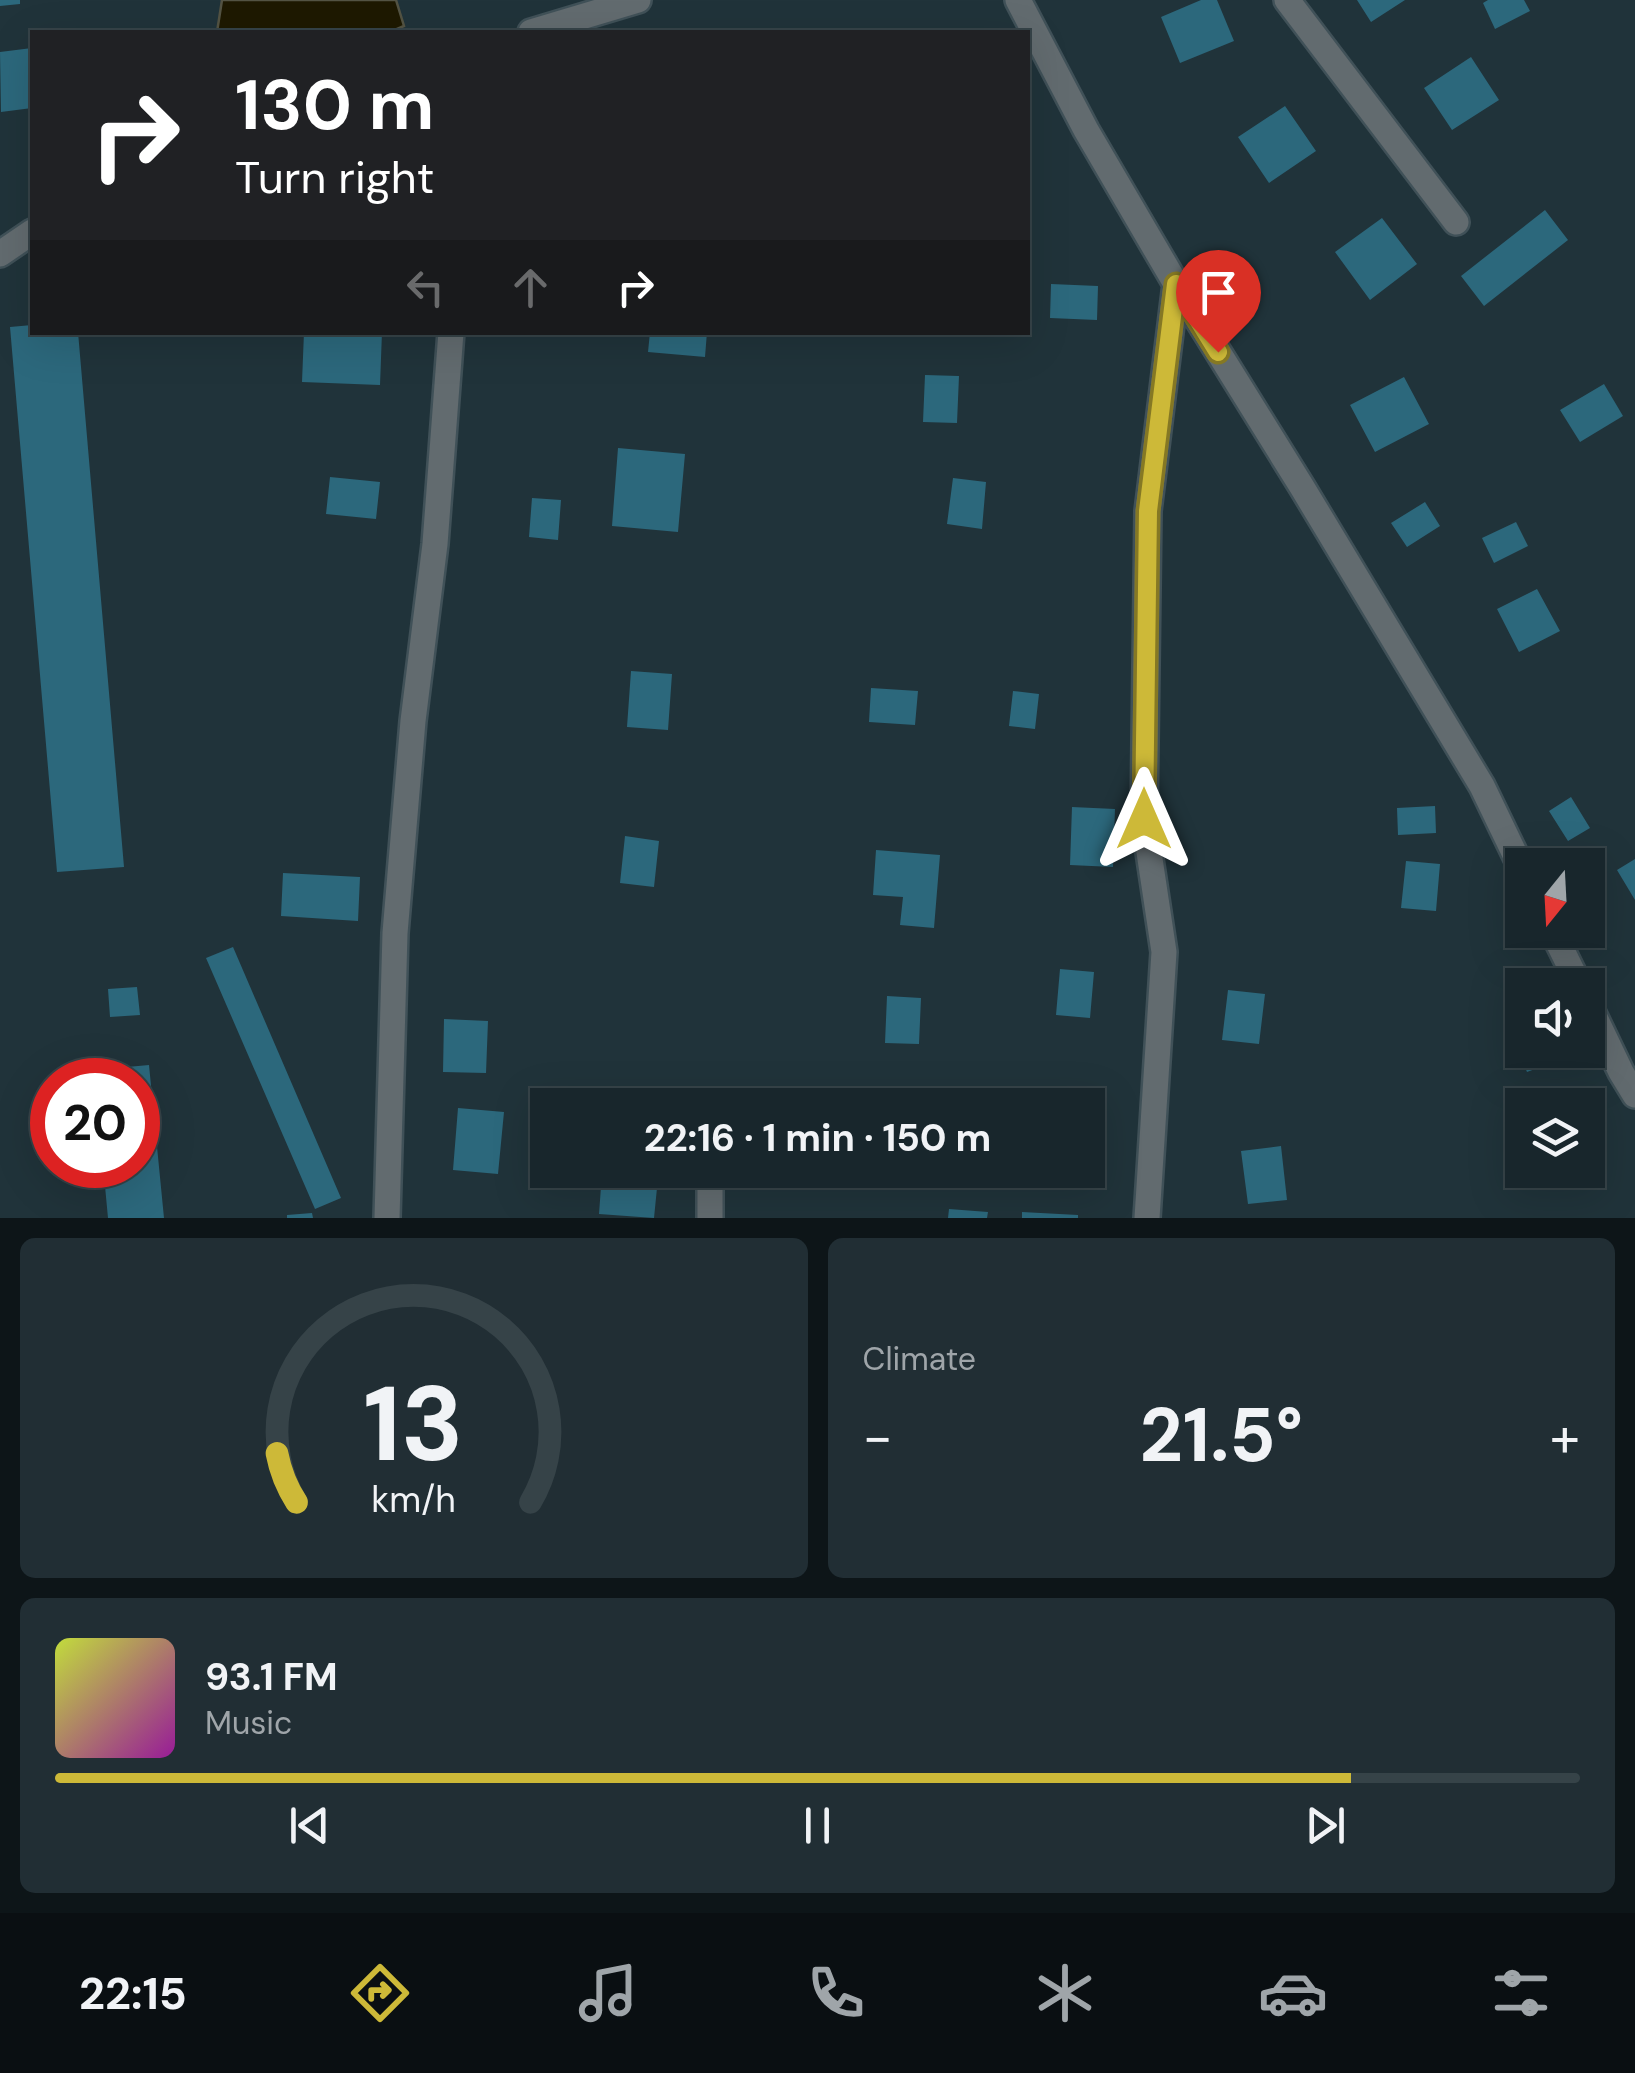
<!DOCTYPE html>
<meta charset="utf-8">
<style>
:root{--surface:#18262c;--page:#212e34;--text:#f1f3f6;--muted:#9fa5a9;--line:#364348;--accent:#cdb938}
body{margin:0;font-family:"DM Sans",sans-serif;background:var(--page);color:var(--text);height:100vh;display:flex;flex-direction:column;font-size:38px;white-space:nowrap}
*{box-sizing:border-box;margin:0}
p{font-size:32px;color:var(--muted)}
.icon{flex:none;width:55px;height:55px;fill:none;stroke:currentColor;stroke-width:2;stroke-linecap:round;stroke-linejoin:round}
.map{position:relative;height:1218px;overflow:hidden}
.sheet{display:flex;flex-direction:column;gap:20px;padding:20px;background:#0d1518;flex:1}
.sheet>*{flex:none}
.top-card{position:absolute;left:30px;top:30px;width:1000px;height:305px;border-radius:0px;box-shadow:0 10px 40px #0002,0 0 0 2px var(--line);background:#202124;color:#fff;overflow:hidden}
.needle{width:65px;rotate:198deg}
.fabs{position:absolute;left:1505px;top:848px;display:grid;gap:20px}
.fabs a{display:grid;place-items:center;width:100px;height:100px;border-radius:0px;background:var(--surface);box-shadow:0 10px 40px #0002,0 0 0 2px var(--line);font-size:50px}
.speed{position:absolute;left:30px;top:1058px;display:flex;gap:20px;font-size:50px;font-weight:700;text-align:center}
.speed>*{display:grid;place-content:center;width:130px;height:130px;border-radius:50%;background:var(--surface);box-shadow:0 10px 40px #0002,0 0 0 2px var(--line);line-height:1}
.speed .limit{border:15px solid #d22;background:#fff;color:#111}
.pin{position:absolute;display:grid;place-items:center;width:85px;height:85px;color:#fff;margin:-102px -42px;border-radius:50% 50% 50% 0;rotate:-45deg;box-shadow:0 0 10px #0007}
.pin .icon{rotate:45deg}
.me{position:absolute;width:110px;margin:-55px;rotate:0deg;stroke-linejoin:round;filter:drop-shadow(0 0 8px #0008)}
.turn{display:flex;align-items:center;gap:35px;height:210px;padding:0 40px;font-size:45px}
.turn .icon{width:130px;height:130px;stroke-width:2.5}
.turn b{display:block;font-size:70px;line-height:85px}
.lanes{display:flex;align-items:center;height:95px;padding:0 40px;background:#0003;justify-content:center;gap:50px;direction:ltr}
.lanes .off{opacity:.35}
.big{font-size:75px;font-weight:700;line-height:1.1}
.sheet .widget{flex:1;display:flex;flex-direction:column;justify-content:center;gap:15px;min-width:0;padding:0 35px;border-radius:15px;background:var(--page)}
.sheet .dial{align-items:center;gap:0}
.dial svg{height:260px;overflow:visible;fill:none;stroke:var(--line);stroke-width:7;stroke-linecap:round;text-anchor:middle}
.dial text{fill:var(--text);stroke:none}
.song{display:flex;align-items:center;gap:30px}
.cover{width:120px;height:120px;border-radius:15px;background:linear-gradient(135deg,hsl(70 70% 55%),hsl(300 70% 35%))}
.played{height:10px;border-radius:5px;background:linear-gradient(90deg,var(--accent) 85%,var(--line) 85%)}
.keys{display:flex;justify-content:space-around;direction:ltr}
.heat{display:flex;justify-content:space-between;align-items:center;font-size:55px;direction:ltr}
.sheet .tiles{flex:1;display:grid;gap:20px;grid-template-columns:1fr 1fr}
.widget:last-child{grid-column:span 2}
.trip{position:absolute;left:530px;top:1088px;width:575px;height:100px;border-radius:0px;background:var(--surface);box-shadow:0 10px 40px #0002,0 0 0 2px var(--line);font-weight:700;line-height:100px;text-align:center}
.tabs{display:flex;height:160px;justify-content:space-around;align-items:center;background:#0a0f12;color:var(--muted)}
.tabs .icon{width:70px;height:70px}
.tabs .active{color:var(--accent)}
.tabs b{font-size:45px;color:var(--text)}
.map>svg:first-child{display:block}
.water{fill:#1e1900;stroke:#535343;stroke-width:2.5}
.building{fill:#2c687c}
.lines{fill:none;stroke-linecap:round;stroke-linejoin:round}
.minor-casing{stroke:#405158;stroke-width:30}
.minor{stroke:#626b6f;stroke-width:25}
.route-casing{stroke:#857824;stroke-width:25}
.route{stroke:#cdb938;stroke-width:18}
</style>
<div class="map">
<svg width="1635" height="1218" viewBox="0 0 1635 1218">
<rect width="100%" height="100%" fill="#20333a"/>
<path class="water" d="M222,0H396L404,26L390,32H217Z"/>
<path class="building" d="M0,0H20V4L0,6Z
M1201,0H1217L1234,41L1180,63L1161,17Z
M1357,0H1405L1371,22Z
M1488,0H1524L1530,11L1495,29L1483,3Z
M32,48V108L1,112L0,52Z
M1471,57L1499,100L1452,130L1424,88Z
M1285,106L1316,151L1269,183L1238,137Z
M1545,210L1568,240L1484,306L1461,276Z
M1382,218L1417,264L1370,300L1335,252Z
M1051,284L1098,286L1097,320L1050,318Z
M32,325V332H78L124,867L57,872L10,327Z
M304,332H382L380,385L302,382Z
M650,332H707L705,357L648,352Z
M925,375L959,376L957,423L923,422Z
M1404,377L1429,424L1375,452L1350,405Z
M1604,384L1623,416L1580,442L1560,410Z
M618,448L685,454L678,532L612,526Z
M330,477L380,482L376,519L326,514Z
M953,478L986,482L982,529L947,524Z
M532,498L561,500L558,540L529,537Z
M1425,502L1440,526L1407,547L1391,523Z
M1516,522L1528,546L1494,563L1482,538Z
M1537,589L1560,631L1519,652L1497,609Z
M631,671L672,674L668,730L627,727Z
M871,688L918,691L915,725L869,722Z
M1013,691L1039,694L1035,729L1009,726Z
M1571,797L1590,828L1568,841L1549,811Z
M1435,806L1436,833L1398,835L1397,808Z
M1072,807L1115,809L1113,867L1070,865Z
M625,836L659,841L654,887L620,883Z
M876,850L940,855L934,928L900,925L903,897L873,895Z
M1635,859V900L1617,870Z
M1406,861L1440,864L1436,911L1401,908Z
M283,873L360,877L358,921L281,916Z
M233,947L341,1198L315,1209L206,958Z
M1060,969L1094,972L1090,1018L1056,1015Z
M137,987L140,1015L110,1017L108,989Z
M1228,990L1265,994L1259,1044L1222,1040Z
M887,996L921,998L919,1044L885,1043Z
M444,1019L488,1021L486,1073L443,1072Z
M1525,1050H1550L1554,1062L1527,1072L1519,1052Z
M149,1065L164,1218H108L103,1165H138V1080H95L94,1070Z
M1593,1093L1607,1120L1588,1130V1105H1570Z
M777,1098L828,1101V1105H777Z
M458,1108L504,1112L498,1174L453,1170Z
M1281,1146L1287,1200L1248,1204L1241,1151Z
M602,1173L658,1178L654,1218L599,1214Z
M949,1209L988,1212L987,1218H948Z
M1022,1212L1078,1215V1218H1022Z
M312,1213L313,1218H287V1215Z"/>
<g class="lines">
<defs>
<path id="minor" d="M1018,0L1086,130L1176,284L1302,487L1482,786L1522,869
M1287,0L1456,222
M531,32L638,0
M0,254L32,232
M1552,930L1579,985
M1588,1003L1621,1072L1635,1095
M387,1218L395,933L413,721L435,544L451,332
M710,1218V1170
M1147,1218L1164,952L1144,819L1148,511L1176,284"/>
</defs>
<use href="#minor" class="minor-casing"/>
<use href="#minor" class="minor"/>
</g>
<g class="lines">
<defs>
<path id="route" d="M1144,819L1148,511L1176,284L1218,352"/>
</defs>
<use href="#route" class="route-casing"/>
<use href="#route" class="route"/>
</g>
</svg>
<div class="fabs">
<a><svg class="needle" viewBox="-14 -14 28 28"><path d="M0-13l5 13h-10z" fill="#e53935"/><path d="M0 13l5-13h-10z" fill="#9fa5a9"/></svg></a>
<a><svg class="icon" aria-label="sound" viewBox="0 0 24 24"><path d="M4 9h4l5-4v14l-5-4H4zM17 9q2 3 0 6"/></svg></a>
<a><svg class="icon" aria-label="layers" viewBox="0 0 24 24"><path d="M12 4l9 5-9 5-9-5zM3 14l9 5 9-5"/></svg></a>
</div>
<div class="speed"><div class="limit">20</div></div>
<div class="pin" style="left:1218px;top:352px;background:#d93025"><svg class="icon" aria-label="arrive" viewBox="0 0 24 24"><path d="M6 21V4h12l-3 4 3 4H6"/></svg></div>
<svg class="me" style="left:1144px;top:819px" viewBox="-20 -20 40 40"><path d="M0-17L14 15 0 8-14 15z" fill="#cdb938" stroke="#fff" stroke-width="4"/></svg>
<div class="trip">22:16 · 1 min · 150 m</div>
<div class="top-card">
<div class="turn"><svg class="icon" aria-label="right" viewBox="0 0 24 24"><path d="M7 20v-9h11M14 6l5 5-5 5"/></svg><div><b>130 m</b>Turn right</div></div>
<div class="lanes"><svg class="icon off" aria-label="left" viewBox="0 0 24 24"><path d="M17 20v-9H6M10 6l-5 5 5 5"/></svg><svg class="icon off" aria-label="ahead" viewBox="0 0 24 24"><path d="M12 20V5M6 11l6-6 6 6"/></svg><svg class="icon" aria-label="right" viewBox="0 0 24 24"><path d="M7 20v-9h11M14 6l5 5-5 5"/></svg></div>
</div>
</div>
<section class="sheet">
<div class="tiles">
<div class="widget dial"><svg viewBox="0 0 100 80">
<path d="M14 69A42 42 0 1 1 86 69"/>
<path d="M14 69A42 42 0 0 1 8 54" stroke="#cdb938"/>
<text x="50" y="56" font-size="32" font-weight="700">13</text>
<text x="50" y="72" font-size="11">km/h</text>
</svg></div>
<div class="widget"><p>Climate</p>
<div class="heat"><a>−</a><b class="big">21.5°</b><a>+</a></div>
</div>
<div class="widget">
<div class="song"><i class="cover"></i><div><b>93.1 FM</b><p>Music</p></div></div>
<div class="played"></div>
<div class="keys"><svg class="icon" aria-label="previous" viewBox="0 0 24 24"><path d="M18 5L8 12l10 7zM5 5v14"/></svg><svg class="icon" aria-label="pause" viewBox="0 0 24 24"><path d="M8 5v14M16 5v14"/></svg><svg class="icon" aria-label="next" viewBox="0 0 24 24"><path d="M6 5l10 7-10 7zM19 5v14"/></svg></div>
</div>
</div>
</section>
<nav class="tabs">
<b>22:15</b>
<svg class="icon active" aria-label="directions" viewBox="0 0 24 24"><path d="M12 3l9 9-9 9-9-9zM9 14v-3h6M13 9l2 2-2 2"/></svg>
<svg class="icon" aria-label="music" viewBox="0 0 24 24"><path d="M9 18V5l10-2v13"/><circle cx="6" cy="18" r="3"/><circle cx="16" cy="16" r="3"/></svg>
<svg class="icon" aria-label="phone" viewBox="0 0 24 24"><path d="M5 4h4l2 5-3 2q2 4 5 5l2-3 5 2v4C11 20 4 13 5 4z"/></svg>
<svg class="icon" aria-label="climate" viewBox="0 0 24 24"><path d="M12 3v18M4 7l16 10M4 17L20 7"/></svg>
<svg class="icon" aria-label="car" viewBox="0 0 24 24"><path d="M5 17H2v-5l4-1 3-4h7l3 4 3 1v5h-3M9 17h6M6 11h13"/><circle cx="7" cy="17" r="2"/><circle cx="17" cy="17" r="2"/></svg>
<svg class="icon" aria-label="filters" viewBox="0 0 24 24"><path d="M4 7h16M4 17h16"/><circle cx="9" cy="7" r="2"/><circle cx="15" cy="17" r="2"/></svg>
</nav>
